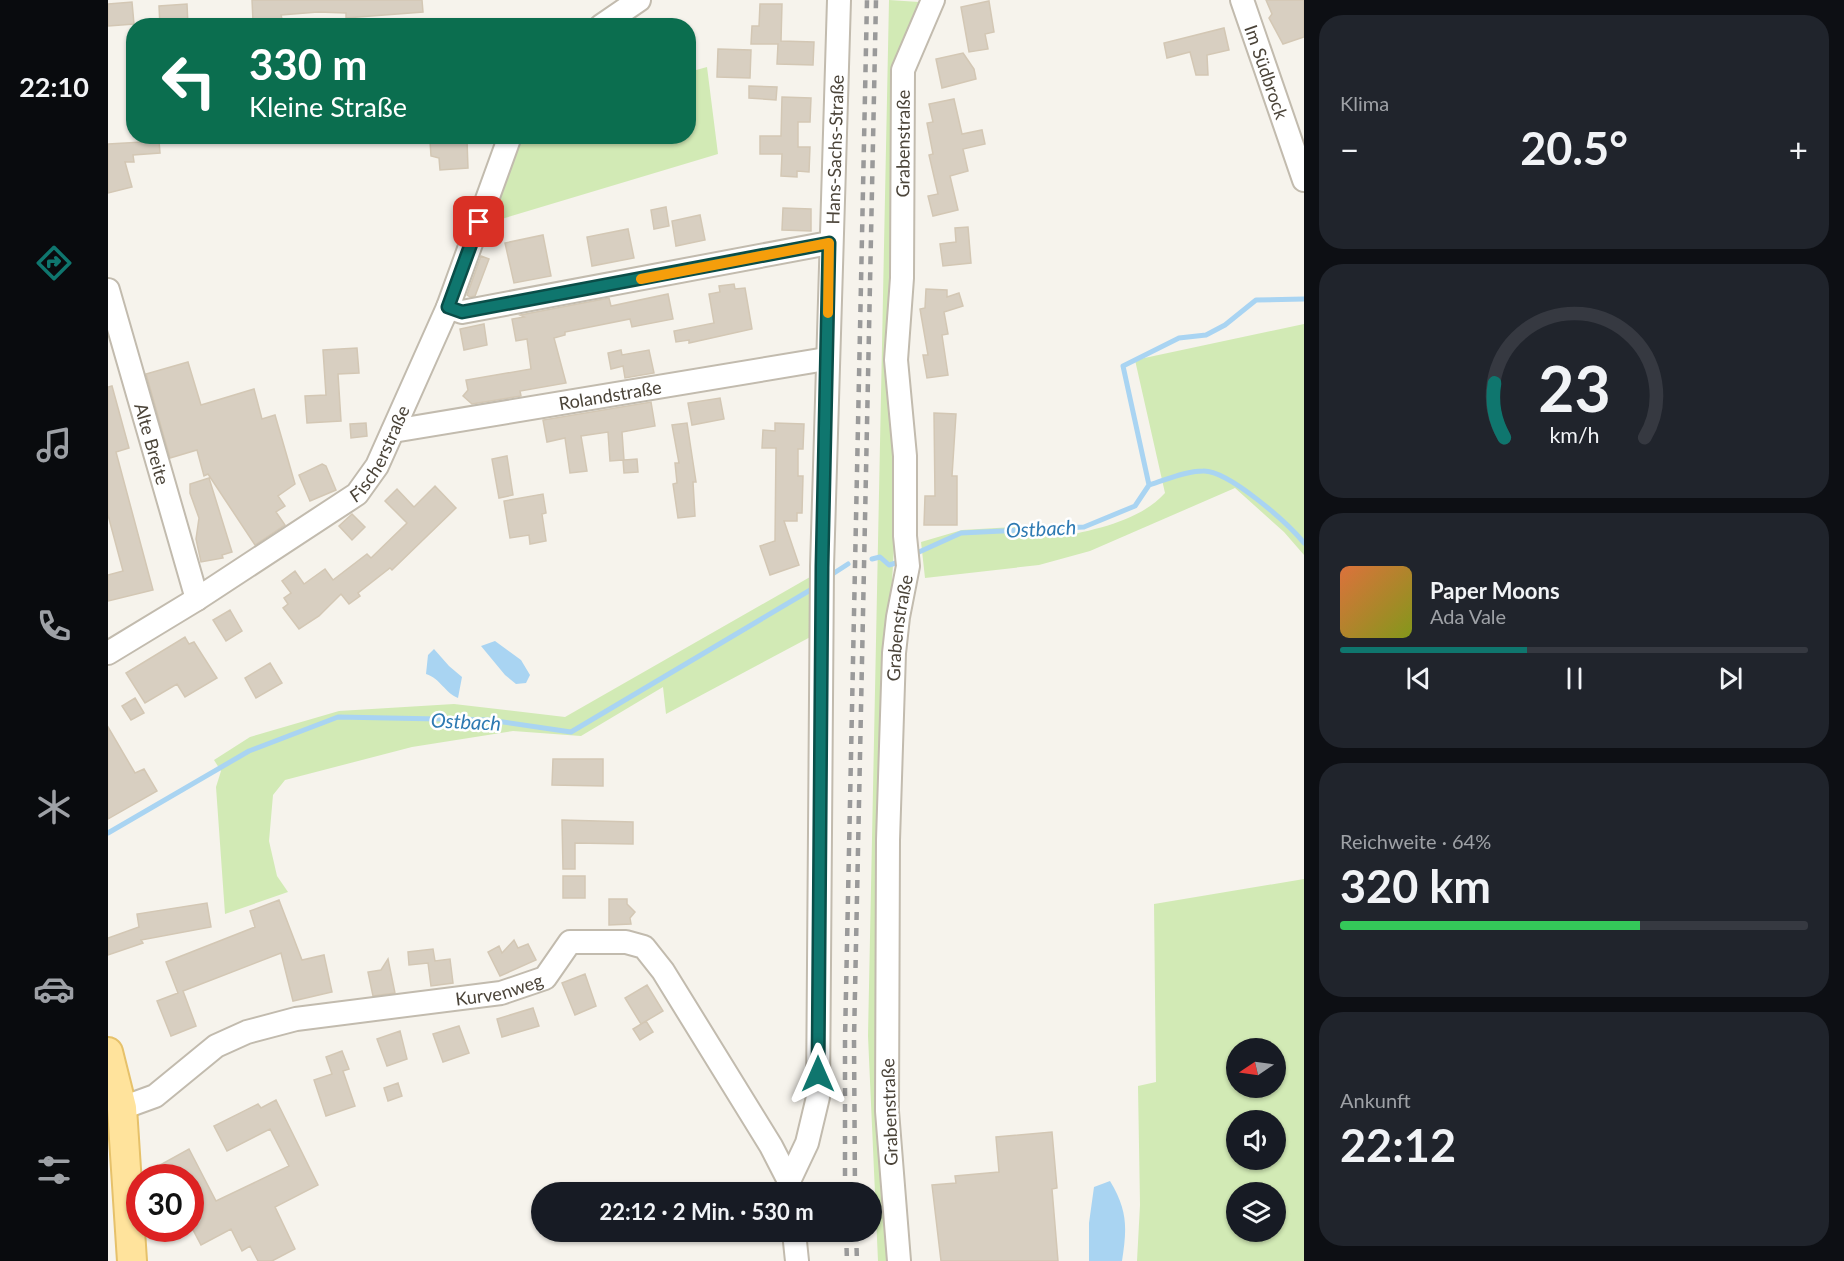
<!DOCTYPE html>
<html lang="de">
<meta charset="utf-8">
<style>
:root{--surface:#171b24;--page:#20242c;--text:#f1f3f6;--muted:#9ea1a6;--line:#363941;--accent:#0f766e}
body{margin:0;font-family:Lato,sans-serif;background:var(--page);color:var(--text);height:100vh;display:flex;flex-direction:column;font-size:22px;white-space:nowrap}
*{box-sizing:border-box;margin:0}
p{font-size:20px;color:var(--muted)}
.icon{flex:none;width:33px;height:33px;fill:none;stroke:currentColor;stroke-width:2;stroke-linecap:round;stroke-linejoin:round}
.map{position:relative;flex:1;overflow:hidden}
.sheet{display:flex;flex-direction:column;gap:15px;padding:15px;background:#0d0f14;width:540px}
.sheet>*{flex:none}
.hud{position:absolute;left:18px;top:18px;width:570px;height:126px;border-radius:24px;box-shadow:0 2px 4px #0004;background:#0b6e4f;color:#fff;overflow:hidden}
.needle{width:39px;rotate:257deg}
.controls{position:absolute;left:1118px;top:1038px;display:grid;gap:12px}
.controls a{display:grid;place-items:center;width:60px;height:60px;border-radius:50%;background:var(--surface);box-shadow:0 2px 4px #0004;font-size:30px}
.speed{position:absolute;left:18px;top:1164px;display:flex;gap:12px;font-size:30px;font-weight:700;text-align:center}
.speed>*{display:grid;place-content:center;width:78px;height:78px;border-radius:50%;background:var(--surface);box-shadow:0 2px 4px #0004;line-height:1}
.speed .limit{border:9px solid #d22;background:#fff;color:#111}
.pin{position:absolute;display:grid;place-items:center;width:51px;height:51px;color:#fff;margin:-26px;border-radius:12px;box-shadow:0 3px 9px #0006}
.me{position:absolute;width:66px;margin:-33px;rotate:0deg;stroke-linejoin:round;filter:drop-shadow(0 0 4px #0008)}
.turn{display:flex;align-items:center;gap:21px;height:126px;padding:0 24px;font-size:27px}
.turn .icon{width:78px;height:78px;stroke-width:2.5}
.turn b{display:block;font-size:42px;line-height:51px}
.big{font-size:45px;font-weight:700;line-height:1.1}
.sheet .widget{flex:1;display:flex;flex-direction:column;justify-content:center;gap:9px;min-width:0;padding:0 21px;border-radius:24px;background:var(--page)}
.sheet .dial{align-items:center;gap:0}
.dial svg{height:156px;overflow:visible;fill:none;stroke:var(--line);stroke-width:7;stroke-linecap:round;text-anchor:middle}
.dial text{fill:var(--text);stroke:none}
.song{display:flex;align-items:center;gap:18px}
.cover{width:72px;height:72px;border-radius:9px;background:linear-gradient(135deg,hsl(20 70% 55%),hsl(70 70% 35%))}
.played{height:6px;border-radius:3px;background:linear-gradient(90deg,var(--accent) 40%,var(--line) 40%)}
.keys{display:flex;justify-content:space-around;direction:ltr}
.heat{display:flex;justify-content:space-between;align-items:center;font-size:33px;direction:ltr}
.charge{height:9px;border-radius:4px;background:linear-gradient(90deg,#34c759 64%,var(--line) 0)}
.trip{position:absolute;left:423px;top:1182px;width:351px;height:60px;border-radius:30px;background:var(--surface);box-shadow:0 2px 4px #0004;font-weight:700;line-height:60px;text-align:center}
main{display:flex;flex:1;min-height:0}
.dock{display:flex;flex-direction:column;width:108px;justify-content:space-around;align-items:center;background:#090b0e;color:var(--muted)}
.dock .icon{width:42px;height:42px}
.dock .selected{color:var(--accent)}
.dock b{font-size:27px;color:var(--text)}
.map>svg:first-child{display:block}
.green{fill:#d2eab5;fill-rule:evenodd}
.water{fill:#a9d4f2}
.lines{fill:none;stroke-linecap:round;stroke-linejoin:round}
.stream{stroke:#a9d4f2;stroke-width:5}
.building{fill:#d8cfc1;stroke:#d3c7b4;stroke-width:1.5}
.minor-casing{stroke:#c2bbae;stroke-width:26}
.major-casing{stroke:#e6c16a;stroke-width:32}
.minor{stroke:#fff;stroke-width:22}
.major{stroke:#ffe39c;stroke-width:28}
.rail{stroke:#9a9a9a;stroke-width:4.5;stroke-dasharray:8 8;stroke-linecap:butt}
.route-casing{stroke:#0a4d48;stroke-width:15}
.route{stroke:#0f766e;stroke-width:10}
.slow{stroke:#f59e0b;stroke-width:10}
.labels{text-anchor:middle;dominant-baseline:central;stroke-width:5;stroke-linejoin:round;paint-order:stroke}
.street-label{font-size:18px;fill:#4b4439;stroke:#fff}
.water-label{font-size:20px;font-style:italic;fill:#2e7ab2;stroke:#fff}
</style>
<main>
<nav class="dock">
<b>22:10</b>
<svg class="icon selected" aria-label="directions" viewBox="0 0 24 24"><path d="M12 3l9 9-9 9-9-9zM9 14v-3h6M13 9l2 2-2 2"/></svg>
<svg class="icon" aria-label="music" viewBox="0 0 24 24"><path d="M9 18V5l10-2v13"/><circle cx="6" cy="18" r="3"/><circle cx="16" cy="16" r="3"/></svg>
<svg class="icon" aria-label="phone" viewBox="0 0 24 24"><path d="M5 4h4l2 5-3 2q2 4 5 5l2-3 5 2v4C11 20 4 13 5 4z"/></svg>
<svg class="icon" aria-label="climate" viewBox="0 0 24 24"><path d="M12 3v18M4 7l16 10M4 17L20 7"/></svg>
<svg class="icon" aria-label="car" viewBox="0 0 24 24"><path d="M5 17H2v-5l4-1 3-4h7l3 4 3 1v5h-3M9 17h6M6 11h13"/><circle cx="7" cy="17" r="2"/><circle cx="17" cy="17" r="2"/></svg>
<svg class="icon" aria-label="filters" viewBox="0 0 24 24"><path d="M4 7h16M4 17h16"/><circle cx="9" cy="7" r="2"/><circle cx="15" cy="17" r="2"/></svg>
</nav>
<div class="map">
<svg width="1196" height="1261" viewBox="0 0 1196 1261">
<rect width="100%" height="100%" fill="#f6f3ec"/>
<path class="green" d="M781,0L811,2L789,56L786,548L776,716L782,1261H770L760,1036Z
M599,67L610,154L380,223L413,137L580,136L581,72Z
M1196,324V555L1176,532L1127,488L982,551L931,565L817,578L813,542L854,530L941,525L945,538C982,531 1031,522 1057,493L1027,360Z
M709,573L708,634L558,714L555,687L473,736L405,731L304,747L177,780L165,795L161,841L169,876L180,892L117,914L108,787L113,771L106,760L142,737L231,711L346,704L457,717Z
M1196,879V1261H1029L1032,1205L1030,1086L1048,1082L1046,904ZM1128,1048H1167V1088H1128ZM1128,1120H1167V1160H1128ZM1128,1192H1167V1232H1128Z"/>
<path class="water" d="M387,641L413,660L422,675L418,683L408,684L397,675L373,646Z
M326,649L341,666L354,677L350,698C336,692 333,679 318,674L320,655Z
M1002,1181C1020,1211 1019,1228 1014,1261H981V1223L986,1187Z"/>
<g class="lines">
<path class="stream" d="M1041,485L1015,366L1071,338L1098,335L1117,325L1148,300L1196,299
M811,552L853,533L976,527L1027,506L1041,485C1058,480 1077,471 1095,471C1120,470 1180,523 1196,543
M764,559L772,557L781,565L788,563
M723,575L740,564
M0,833L141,751L230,717L382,720L463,732L704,589"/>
</g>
<path class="building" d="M144,0H314L315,12L238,18V13L210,12L173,15L174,19L145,21Z
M1158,0H1196V37L1175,44L1161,18L1164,14Z
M881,1L886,32L877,34L880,49L861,52L853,7Z
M24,2L26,24L0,26V4Z
M79,4L80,26H52L51,6Z
M652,4H674L673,41L706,42L705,65L669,64L670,44H643L644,26H651Z
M1116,28L1121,50L1099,55L1100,75H1088L1082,52L1059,58L1056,43Z
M610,49L643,50L642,78L609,77Z
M855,53L866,69L868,79L834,88L828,59Z
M641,86L669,87L668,100L641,98Z
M674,97L703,98L702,122H690V147H702L701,172L689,171V177L673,176L674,154H652V136H673Z
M846,99L854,134L874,130L877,144L855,149L860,171L842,176L850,210L825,216L820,196L830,194L821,155L825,154L819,123L825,122L821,104Z
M359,140L360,168L332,170L331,158L323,156L322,141Z
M51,141L52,153L25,155L26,162H17L24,187L0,193V144Z
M558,207L561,226L546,229L543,210Z
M675,208L703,209V231L674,230Z
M592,215L597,240L568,246L564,221Z
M860,227L863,263L835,266L832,244L848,242L847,228Z
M520,229L526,258L484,266L479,237Z
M435,235L443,276L406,283L397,243Z
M373,256L381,259L367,296L362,297L359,295Z
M626,284L627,289L637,288L644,329L581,343V340L568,342L566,331L606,323L601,294L612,292L611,286Z
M818,289L839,290V297L851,293L855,306L836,312L840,334L834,335L840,375L819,378L815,355H820L812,309L817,308Z
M560,294L565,319L524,327L522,319L457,332V335L446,338L458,383L412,391L413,396L364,404L355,396L360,390L358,380L423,369L419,339L408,341L404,319L416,317L412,315L501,298L503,306Z
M376,324L379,345L356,350L352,329Z
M249,348L251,373L230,374L233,421L199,423L197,396L218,395L215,350Z
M513,350L514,355L541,350L546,373L517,378L515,366L503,369L500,353Z
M80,362L93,405L146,389L154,419L167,415L187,484L170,496L177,506L168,512L177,525L147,545L100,474L96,476L89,450L62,458L38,374Z
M4,386L21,448L8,452L45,590L0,601V575L15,571L0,515V387Z
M612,398L616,419L584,425L580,403Z
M543,402L547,426L514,432L516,460L529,459L530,472L516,473L515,460L502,461L500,432L473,436L479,471L462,473L457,438L439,442L435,420Z
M826,413L848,414L844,476H849V525H816L817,496H827Z
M258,423L259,436L243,438L242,424Z
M579,423L588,482H585L587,516L570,518L565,484L569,483L567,463H571L564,425Z
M667,423L696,424L695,449H690V476H695L694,513H689V521H676L691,565L662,575L652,546L667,541L668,448H654L655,430L667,431Z
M399,456L405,495L391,498L384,459Z
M214,464L218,466L228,490L202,501L191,475Z
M101,478L124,552L114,555L115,558L93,562L88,539L91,518L82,493V484Z
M327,486L348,508L284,570L282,568L250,593L252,596L241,604L233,594L211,616L191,629L175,608L180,604L176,598L183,593L174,581L187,571L196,584L217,569L225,580L259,554L263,558L299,523L277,501L289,489L306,507Z
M435,494L438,513L434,514L438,541L422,544L421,535L402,538L396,501Z
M244,514L257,527L244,540L231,526Z
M122,610L134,631L118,641L105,620Z
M77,637L81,644L86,642L109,678L77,697L69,684L37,703L18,673Z
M162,663L174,683L148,698L137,678Z
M27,698L36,713L23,720L14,706Z
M0,727L27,773L36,769L49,791L0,819Z
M445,759H495V786L444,785Z
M454,820L525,822V844L467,843V869H455Z
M455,876H477V898H455Z
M501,899H519V904L527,912L522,918L523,924L501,925Z
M171,900L194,960L216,955L224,992L185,1001L173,953L75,991L88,1026L63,1036L49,1001L70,993L58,962L147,927L142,911Z
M99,903L103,927L33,940L35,943L0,955V938L31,927L29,914Z
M406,940L410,948L420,944L428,960L392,976L380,952L391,946L394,953Z
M325,949L327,961L342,959L345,983L323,986L320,963L301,965L300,952Z
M280,959L287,993L265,996L260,972L273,970Z
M477,974L488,1006L467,1015L454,983Z
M539,985L555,1011L533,1024L517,998Z
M425,1008L431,1026L394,1037L389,1019Z
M538,1021L545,1032L532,1040L525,1029Z
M351,1026L361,1053L335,1062L325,1034Z
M292,1031L299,1059L279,1066L269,1039Z
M234,1051L241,1069L235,1071L247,1106L218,1116L206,1080L224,1074L218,1057Z
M290,1083L294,1096L280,1101L276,1088Z
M168,1100L210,1185L167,1207L187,1249L164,1261H150L142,1246L134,1251L123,1229L93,1245L82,1224V1178H59L52,1165L81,1149L108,1201L181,1166L162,1129L119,1151L106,1126L150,1104L153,1108Z
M944,1132L949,1188L944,1189L950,1261H833L824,1185L848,1183L847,1176L891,1172L888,1137Z"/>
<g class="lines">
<defs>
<g id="minor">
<path id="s1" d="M1134,0L1196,180"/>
<path d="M493,26L531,0"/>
<path id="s2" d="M0,290L89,599"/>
<path d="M340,307L354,312L721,243"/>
<path id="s3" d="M285,431L718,359"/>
<path id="s4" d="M0,653L89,599L249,494L269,466L340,307L402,136"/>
<path id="s5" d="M14,1108L47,1096L108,1046L139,1032L188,1019L393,993L437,978L462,942H518L536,947L555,971L663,1146L681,1181"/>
<path id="s6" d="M682,1192L681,1181L699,1143L710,1097L714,567L731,0"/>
<path d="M686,1232L689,1261"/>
<path id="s7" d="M791,1261L779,1111L780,840L786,653L790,617L800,566L797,536V456L788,360L794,278L795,70L825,0"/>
</g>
<path id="major" d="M0,1052L14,1108L24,1261"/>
</defs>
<use href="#minor" class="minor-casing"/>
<use href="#major" class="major-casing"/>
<use href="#minor" class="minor"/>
<use href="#major" class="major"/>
<path class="rail" d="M737,1192V1039L759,0
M747,1192L746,1039L768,0
M738,1232L739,1261
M748,1232L749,1261"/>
</g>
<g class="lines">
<defs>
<path id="route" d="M371,222L340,307L354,312L721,243L714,567L710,1074"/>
</defs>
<use href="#route" class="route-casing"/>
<use href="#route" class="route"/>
<path class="slow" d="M533,279L721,243L720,313"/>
</g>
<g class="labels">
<g class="street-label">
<text stroke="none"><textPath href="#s1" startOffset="76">Im Südbrock</textPath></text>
<text stroke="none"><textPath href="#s7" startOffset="1120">Grabenstraße</textPath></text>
<text stroke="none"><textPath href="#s6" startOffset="1048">Hans-Sachs-Straße</textPath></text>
<text stroke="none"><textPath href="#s3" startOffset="220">Rolandstraße</textPath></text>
<text stroke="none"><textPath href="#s2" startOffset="160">Alte Breite</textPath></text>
<text stroke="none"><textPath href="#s4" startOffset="342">Fischerstraße</textPath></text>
<text stroke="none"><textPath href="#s7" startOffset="634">Grabenstraße</textPath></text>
<text stroke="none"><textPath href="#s5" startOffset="404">Kurvenweg</textPath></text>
<text transform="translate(781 1112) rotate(-92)">Grabenstraße</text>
</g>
<g class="water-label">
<text transform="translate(933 528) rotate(-3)">Ostbach</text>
<text transform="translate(358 721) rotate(3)">Ostbach</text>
</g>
</g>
</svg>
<div class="controls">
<a><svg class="needle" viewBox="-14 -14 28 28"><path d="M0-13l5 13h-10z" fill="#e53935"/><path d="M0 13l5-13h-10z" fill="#9ea1a6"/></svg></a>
<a><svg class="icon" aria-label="sound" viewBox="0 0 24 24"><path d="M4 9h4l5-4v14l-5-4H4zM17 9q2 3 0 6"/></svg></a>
<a><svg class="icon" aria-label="layers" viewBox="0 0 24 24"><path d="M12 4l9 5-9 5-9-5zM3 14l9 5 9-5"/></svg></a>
</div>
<div class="speed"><div class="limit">30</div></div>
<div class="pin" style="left:371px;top:222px;background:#d93025"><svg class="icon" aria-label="arrive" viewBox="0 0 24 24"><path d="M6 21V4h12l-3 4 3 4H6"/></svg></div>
<svg class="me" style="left:710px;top:1074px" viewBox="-20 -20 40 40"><path d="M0-17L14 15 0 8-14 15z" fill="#0f766e" stroke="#fff" stroke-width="4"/></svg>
<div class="trip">22:12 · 2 Min. · 530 m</div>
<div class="hud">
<div class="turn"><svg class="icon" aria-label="left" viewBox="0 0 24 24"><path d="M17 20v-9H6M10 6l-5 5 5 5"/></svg><div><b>330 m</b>Kleine Straße</div></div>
</div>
</div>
<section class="sheet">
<div class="widget"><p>Klima</p>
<div class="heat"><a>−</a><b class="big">20.5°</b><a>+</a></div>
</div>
<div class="widget dial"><svg viewBox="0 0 100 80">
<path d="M14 69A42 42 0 1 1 86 69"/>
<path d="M14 69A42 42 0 0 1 9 41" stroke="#0f766e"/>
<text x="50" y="56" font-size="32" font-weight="700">23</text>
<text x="50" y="72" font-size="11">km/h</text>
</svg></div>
<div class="widget">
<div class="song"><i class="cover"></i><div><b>Paper Moons</b><p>Ada Vale</p></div></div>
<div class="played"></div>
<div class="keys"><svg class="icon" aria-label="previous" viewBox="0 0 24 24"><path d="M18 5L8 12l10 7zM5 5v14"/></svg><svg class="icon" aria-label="pause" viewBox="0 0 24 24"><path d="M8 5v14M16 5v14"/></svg><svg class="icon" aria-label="next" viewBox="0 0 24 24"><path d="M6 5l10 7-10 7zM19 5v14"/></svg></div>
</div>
<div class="widget"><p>Reichweite · 64%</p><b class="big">320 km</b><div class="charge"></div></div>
<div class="widget"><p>Ankunft</p><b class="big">22:12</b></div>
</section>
</main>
